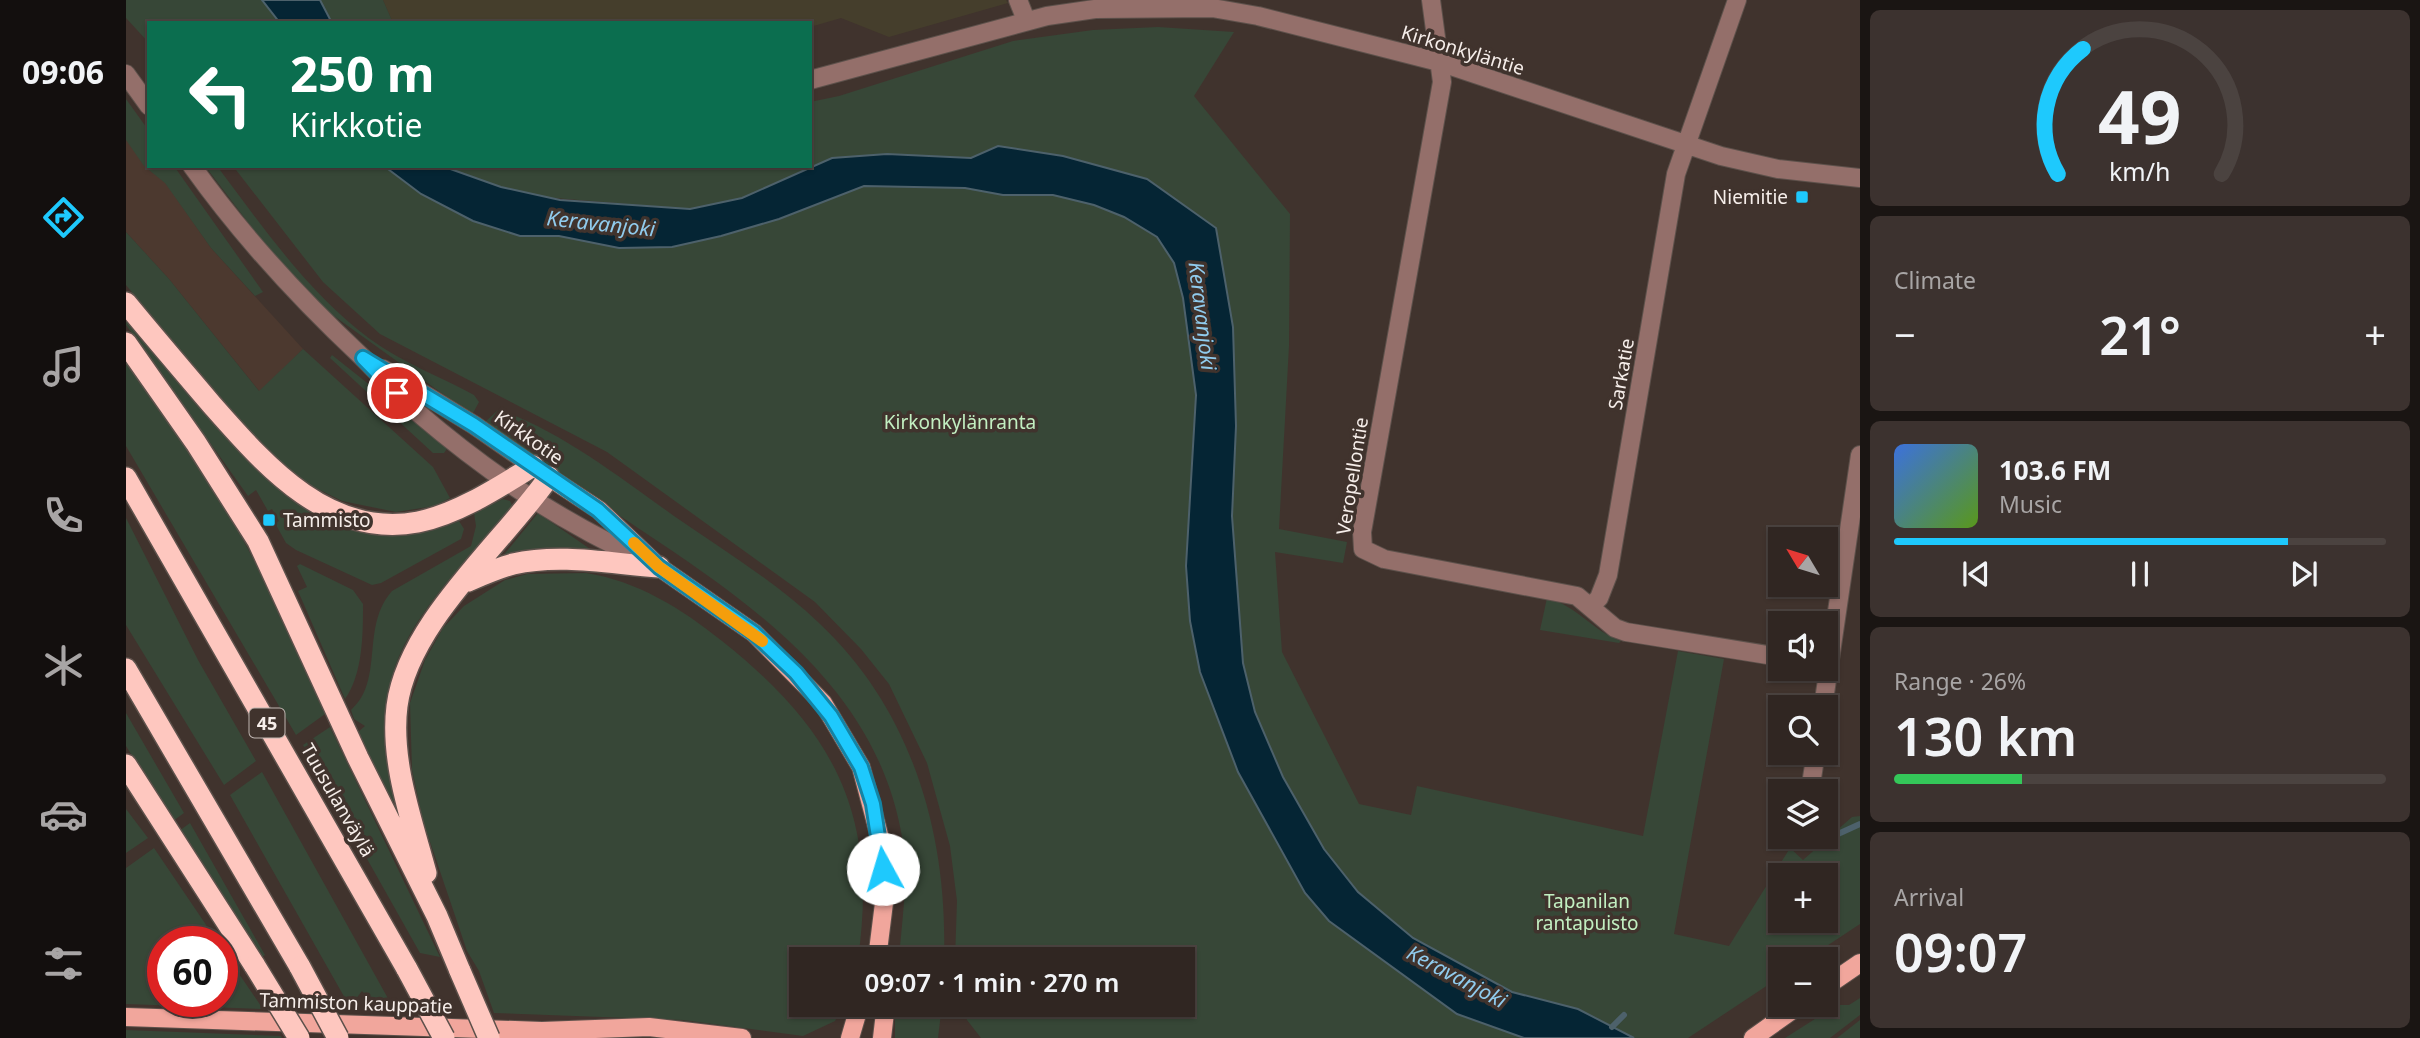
<!DOCTYPE html>
<meta charset="utf-8">
<style>
:root{--surface:#302622;--page:#3c322f;--text:#f1f3f6;--muted:#a8a5a5;--line:#4b4340;--accent:#1ec9fd}
body{margin:0;font-family:"Noto Sans",sans-serif;background:var(--page);color:var(--text);height:100vh;display:flex;flex-direction:column;font-size:26px;white-space:nowrap}
*{box-sizing:border-box;margin:0}
p{font-size:23px;color:var(--muted)}
.icon{flex:none;width:38px;height:38px;fill:none;stroke:currentColor;stroke-width:2;stroke-linecap:round;stroke-linejoin:round}
.map{position:relative;flex:1;overflow:hidden}
.drawer{display:flex;flex-direction:column;gap:10px;padding:10px;background:#1a1513;width:560px}
.drawer>*{flex:none}
.top-card{position:absolute;left:21px;top:21px;width:665px;height:147px;border-radius:0px;box-shadow:0 2px 5px #0004,0 0 0 2px var(--line);background:#0b6e4f;color:#fff;overflow:hidden}
.needle{width:46px;rotate:308deg}
.buttons{position:absolute;left:1642px;top:527px;display:grid;gap:14px}
.buttons a{display:grid;place-items:center;width:70px;height:70px;border-radius:0px;background:var(--surface);box-shadow:0 2px 5px #0004,0 0 0 2px var(--line);font-size:35px}
.speed{position:absolute;left:21px;top:926px;display:flex;gap:14px;font-size:35px;font-weight:700;text-align:center}
.speed>*{display:grid;place-content:center;width:91px;height:91px;border-radius:50%;background:var(--surface);box-shadow:0 2px 5px #0004,0 0 0 2px var(--line);line-height:1}
.speed .limit{border:10px solid #d22;background:#fff;color:#111}
.pin{position:absolute;display:grid;place-items:center;width:60px;height:60px;color:#fff;margin:-30px;border:4px solid #fff;border-radius:50%;box-shadow:0 2px 7px #0007}
.me{position:absolute;width:77px;margin:-38px;rotate:354deg;stroke-linejoin:round;filter:drop-shadow(0 0 5px #0008)}
.turn{display:flex;align-items:center;gap:24px;height:147px;padding:0 28px;font-size:32px}
.turn .icon{width:91px;height:91px;stroke-width:2.5}
.turn b{display:block;font-size:49px;line-height:60px}
.big{font-size:52px;font-weight:600;line-height:1.1}
.drawer .tile{flex:1;display:flex;flex-direction:column;justify-content:center;gap:10px;min-width:0;padding:0 24px;border-radius:10px;background:var(--page)}
.drawer .dial{align-items:center;gap:0}
.dial svg{height:182px;overflow:visible;fill:none;stroke:var(--line);stroke-width:7;stroke-linecap:round;text-anchor:middle}
.dial text{fill:var(--text);stroke:none}
.song{display:flex;align-items:center;gap:21px}
.cover{width:84px;height:84px;border-radius:10px;background:linear-gradient(135deg,hsl(220 70% 55%),hsl(90 70% 35%))}
.played{height:7px;border-radius:4px;background:linear-gradient(90deg,var(--accent) 80%,var(--line) 80%)}
.keys{display:flex;justify-content:space-around;direction:ltr}
.heat{display:flex;justify-content:space-between;align-items:center;font-size:38px;direction:ltr}
.charge{height:10px;border-radius:5px;background:linear-gradient(90deg,#34c759 26%,var(--line) 0)}
.trip{position:absolute;left:663px;top:947px;width:406px;height:70px;border-radius:0px;background:var(--surface);box-shadow:0 2px 5px #0004,0 0 0 2px var(--line);font-weight:600;line-height:70px;text-align:center}
main{display:flex;flex:1;min-height:0}
.menu{display:flex;flex-direction:column;width:126px;justify-content:space-around;align-items:center;background:#130f0e;color:var(--muted)}
.menu .icon{width:49px;height:49px}
.menu .on{color:var(--accent)}
.menu b{font-size:32px;color:var(--text)}
.map>svg:first-child{display:block}
.built{fill:#4c392f}
.industrial{fill:#453e2c}
.green{fill:#374737;fill-rule:evenodd}
.water{fill:#052534;stroke:#4d616b;stroke-width:2}
.lines{fill:none;stroke-linecap:round;stroke-linejoin:round}
.stream{stroke:#4d616b;stroke-width:6}
.minor-casing{stroke:#5d514b;stroke-width:20}
.major-casing{stroke:#5d514b;stroke-width:20}
.highway-casing{stroke:#5d514b;stroke-width:24}
.minor{stroke:#946f6a;stroke-width:18}
.major{stroke:#f1a69c;stroke-width:18}
.highway{stroke:#fec7bf;stroke-width:21}
.highway-bridge-casing{stroke:#5d514b;stroke-width:24;stroke-linecap:butt}
.highway-bridge{stroke:#fec7bf;stroke-width:21}
.route-casing{stroke:#1483a4;stroke-width:18}
.route{stroke:#1ec9fd;stroke-width:12}
.slow{stroke:#f59e0b;stroke-width:12}
.poi-dot{fill:#1ec9fd;stroke:#40332d;stroke-width:2.5}
.labels{text-anchor:middle;dominant-baseline:central;stroke-width:7;stroke-linejoin:round;paint-order:stroke}
.shield{fill:#40332d;stroke:#bfb6b1;stroke-width:2}
.shield-label{font-size:18px;font-weight:bold;fill:#f6eeea}
.street-label{font-size:19px;fill:#f6eeea;stroke:#40332d}
.poi-label{font-size:19px;fill:#f6eeea;stroke:#40332d;text-anchor:end}
.park-label{font-size:19px;fill:#c2efc1;stroke:#40332d}
.water-label{font-size:21px;font-style:italic;fill:#90cbed;stroke:#40332d}
</style>
<main>
<nav class="menu">
<b>09:06</b>
<svg class="icon on" aria-label="directions" viewBox="0 0 24 24"><path d="M12 3l9 9-9 9-9-9zM9 14v-3h6M13 9l2 2-2 2"/></svg>
<svg class="icon" aria-label="music" viewBox="0 0 24 24"><path d="M9 18V5l10-2v13"/><circle cx="6" cy="18" r="3"/><circle cx="16" cy="16" r="3"/></svg>
<svg class="icon" aria-label="phone" viewBox="0 0 24 24"><path d="M5 4h4l2 5-3 2q2 4 5 5l2-3 5 2v4C11 20 4 13 5 4z"/></svg>
<svg class="icon" aria-label="climate" viewBox="0 0 24 24"><path d="M12 3v18M4 7l16 10M4 17L20 7"/></svg>
<svg class="icon" aria-label="car" viewBox="0 0 24 24"><path d="M5 17H2v-5l4-1 3-4h7l3 4 3 1v5h-3M9 17h6M6 11h13"/><circle cx="7" cy="17" r="2"/><circle cx="17" cy="17" r="2"/></svg>
<svg class="icon" aria-label="filters" viewBox="0 0 24 24"><path d="M4 7h16M4 17h16"/><circle cx="9" cy="7" r="2"/><circle cx="15" cy="17" r="2"/></svg>
</nav>
<div class="map">
<svg width="1734" height="1038" viewBox="0 0 1734 1038">
<rect width="100%" height="100%" fill="#40332d"/>
<path class="built" d="M0,127L23,166H28L85,248L177,349L134,392L43,279L0,232Z"/>
<path class="industrial" d="M257,0H880L882,3L763,37L715,18L684,27V23H267Z"/>
<path class="green" d="M0,0H136L154,23H23V43L0,18Z
M194,0H257L267,23H206Z
M1032,27L1108,32L1068,96L1164,214L1163,346L1153,529L1221,542L1217,563L1149,552L1156,652L1233,804L1285,815L1291,786L1517,836L1552,651L1598,659L1548,934L1603,946L1664,848L1677,860L1726,817L1734,816V924L1681,959H1654V977L1562,1038H1508L1453,1009L1386,992L1287,938L1232,892L1198,849L1157,777L1129,712L1117,663L1106,516L1110,426L1107,327L1090,228L1021,179L937,156L872,146L845,158L761,154L711,158L616,198L564,209L404,196L309,166H684V102L713,96L887,41L967,30ZM1654,875H1699V920H1654Z
M0,99L23,131V166H48L137,292L129,296L85,248L39,183L18,166L0,140Z
M79,166H91C137,227 182,293 244,339C277,363 313,376 348,395L353,402L346,415L201,311L136,241Z
M107,166H258L295,194L347,221L394,236H433L493,248L546,247L595,236L653,219L738,186L839,188L877,195H927L968,205L998,217L1031,237L1048,263L1057,298L1070,395L1060,566L1064,621L1074,672L1112,772L1179,893L1203,921L1331,1014L1398,1038H855L841,1020L835,1005L1057,1004V959H829L831,901L824,846L801,763L763,684L735,649L689,602L481,452L254,334L197,282Z
M0,232L43,279L133,391L177,349L307,467L324,498L309,506L270,512L216,501L174,480L123,435L0,285Z
M0,318C25,348 51,378 76,409C144,490 218,569 333,521L338,529L335,539L255,583L246,585L170,550L160,543L149,523L153,521L146,509L142,511L130,490L122,496L0,325Z
M206,355L322,447L318,453H307L204,358Z
M0,358L94,497L130,564L199,714L170,735L0,446Z
M372,410C429,427 499,481 548,516C597,550 650,582 693,623C786,710 822,834 818,959H773C776,919 783,877 776,837C751,689 628,605 512,528C460,493 409,458 358,423Z
M377,499L384,501L387,507C345,557 266,630 263,698C262,731 268,767 270,800L265,803L232,732L239,726L228,719L225,710C259,680 234,627 266,591L345,546L350,526L348,513Z
M412,513L415,515L467,551L376,557Z
M0,518L72,660L130,761L98,785L0,625Z
M174,564L227,590L237,604C237,634 237,674 219,699L172,591L181,587L171,566Z
M460,573C511,581 555,608 596,641C707,729 753,814 732,959H676V1004L718,1005L709,1021L677,1036L557,1020L368,1013L353,971L341,951L297,821L286,770L284,703L299,660L317,628L338,606L379,580L401,574Z
M1421,598C1450,605 1468,632 1495,641L1493,643L1414,630Z
M0,713L58,813L47,821L0,746Z
M204,727L314,957L294,953L177,745Z
M136,772L264,1002L245,1001L236,991L229,1000H220L104,795Z
M0,809L22,838L0,853Z
M64,823L139,955L135,958L53,831Z
M28,848L91,941L37,942V1001H96V949L137,1009L0,1004V868Z
M1734,998V1015L1704,1038H1659L1711,1005H1723Z
M769,1005H816L812,1038H769Z
M1734,1020V1038H1711Z
M0,1030L155,1036L156,1038H0Z"/>
<path class="water" d="M136,0H194L206,23H154Z
M872,146L937,156L1021,179L1090,228L1107,327L1110,426L1106,516L1117,663L1129,712L1157,777L1198,849L1232,892L1287,938L1386,992L1452,1009L1508,1038H1398L1331,1014L1203,921L1179,893L1112,772L1074,672L1064,621L1060,566L1070,395L1057,298L1048,263L1031,237L998,217L968,205L927,195H877L839,188L738,186L653,219L595,236L546,247L493,248L433,236H394L347,221L295,194L258,166H316L375,187L434,200L564,209L616,198L706,158L761,154L845,158Z"/>
<g class="lines">
<path class="stream" d="M1712,834L1734,824
M1675,875L1681,867
M1486,1027L1498,1015"/>
<defs>
<path id="minor" d="M892,0L900,20
M1305,0L1316,82L1236,532L1237,549L1258,559L1451,596L1489,628L1500,632L1654,657
M0,74L23,106
M684,80L921,16L969,9L1086,8L1132,16L1313,62L1595,156L1652,169L1734,178
M66,166C116,236 172,297 235,356C254,374 271,395 291,412C367,477 437,523 527,564
M257,369L348,425L407,466
M1465,606L1473,598L1482,575L1550,174L1611,0
M1697,707L1734,455
M1684,791L1690,752"/>
<path id="major" d="M412,470L473,510L533,567L628,633L697,703L735,767L755,842L759,895L751,959
M1699,987L1734,963
M0,1017L416,1031L523,1027L616,1038
M724,1038L734,1004
M756,1038L760,1004
M1627,1038L1675,1004"/>
<path id="highway" d="M0,303C28,337 57,371 86,405C139,465 202,539 292,522C332,514 373,487 407,466
M0,343L70,443L132,541L232,758L311,916L334,971
M0,478L281,969
M342,581C356,575 372,568 387,564C435,553 486,564 533,567
M0,669L174,967
M0,765L129,966
M300,873C286,821 264,761 271,706C282,623 375,545 423,477"/>
</defs>
<use href="#minor" class="minor-casing"/>
<use href="#major" class="major-casing"/>
<use href="#highway" class="highway-casing"/>
<use href="#minor" class="minor"/>
<use href="#major" class="major"/>
<use href="#highway" class="highway"/>
<defs>
<path id="highway-bridge" d="M129,966L173,1038
M174,967L212,1038
M281,969L318,1038
M334,971L363,1038"/>
</defs>
<use href="#highway-bridge" class="highway-bridge-casing"/>
<use href="#highway-bridge" class="highway-bridge"/>
</g>
<g class="lines">
<defs>
<path id="route" d="M271,393L237,358L348,425L472,510L533,567L628,633L670,673L705,716L735,767L747,804L757,869"/>
</defs>
<use href="#route" class="route-casing"/>
<use href="#route" class="route"/>
<path class="slow" d="M508,543L533,567L636,641"/>
</g>
<g class="poi-dot">
<rect x="1669" y="190" width="14" height="14" rx="3.5"/>
<rect x="136" y="513" width="14" height="14" rx="3.5"/>
</g>
<g class="labels">
<rect class="shield" x="123.5" y="708.5" width="35" height="29" rx="5"/>
<g class="shield-label">
<text x="141" y="723">45</text>
</g>
<g class="street-label">
<text transform="translate(1337 50) rotate(17)">Kirkonkyläntie</text>
<text transform="translate(1495 374) rotate(-80)">Sarkatie</text>
<text transform="translate(403 437) rotate(35)">Kirkkotie</text>
<text transform="translate(1226 476) rotate(-81)">Veropellontie</text>
<text transform="translate(212 800) rotate(60)">Tuusulanväylä</text>
<text transform="translate(230 1003) rotate(2)">Tammiston kauppatie</text>
</g>
<g class="poi-label">
<text x="1662" y="197">Niemitie</text>
<text x="157" y="520" text-anchor="start">Tammisto</text>
</g>
<g class="park-label">
<text x="834" y="422">Kirkonkylänranta</text>
<text x="1461" y="901">Tapanilan<tspan x="1461" dy="22">rantapuisto</tspan></text>
</g>
<g class="water-label">
<text transform="translate(475 223) rotate(6)">Keravanjoki</text>
<text transform="translate(1077 316) rotate(83)">Keravanjoki</text>
<text transform="translate(1331 976) rotate(28)">Keravanjoki</text>
</g>
</g>
</svg>
<div class="buttons">
<a><svg class="needle" viewBox="-14 -14 28 28"><path d="M0-13l5 13h-10z" fill="#e53935"/><path d="M0 13l5-13h-10z" fill="#a8a5a5"/></svg></a>
<a><svg class="icon" aria-label="sound" viewBox="0 0 24 24"><path d="M4 9h4l5-4v14l-5-4H4zM17 9q2 3 0 6"/></svg></a>
<a><svg class="icon" aria-label="search" viewBox="0 0 24 24"><circle cx="10" cy="10" r="6"/><path d="M15 15l6 6"/></svg></a>
<a><svg class="icon" aria-label="layers" viewBox="0 0 24 24"><path d="M12 4l9 5-9 5-9-5zM3 14l9 5 9-5"/></svg></a>
<a>+</a>
<a>−</a>
</div>
<div class="speed"><div class="limit">60</div></div>
<div class="pin" style="left:271px;top:393px;background:#d93025"><svg class="icon" aria-label="arrive" viewBox="0 0 24 24"><path d="M6 21V4h12l-3 4 3 4H6"/></svg></div>
<svg class="me" style="left:757px;top:869px" viewBox="-20 -20 40 40"><circle r="19" fill="#fff"/><path d="M0-13L10 11 0 6-10 11z" fill="#1ec9fd"/></svg>
<div class="trip">09:07 · 1 min · 270 m</div>
<div class="top-card">
<div class="turn"><svg class="icon" aria-label="left" viewBox="0 0 24 24"><path d="M17 20v-9H6M10 6l-5 5 5 5"/></svg><div><b>250 m</b>Kirkkotie</div></div>
</div>
</div>
<section class="drawer">
<div class="tile dial"><svg viewBox="0 0 100 80">
<path d="M14 69A42 42 0 1 1 86 69"/>
<path d="M14 69A42 42 0 0 1 25 14" stroke="#1ec9fd"/>
<text x="50" y="56" font-size="32" font-weight="700">49</text>
<text x="50" y="72" font-size="11">km/h</text>
</svg></div>
<div class="tile"><p>Climate</p>
<div class="heat"><a>−</a><b class="big">21°</b><a>+</a></div>
</div>
<div class="tile">
<div class="song"><i class="cover"></i><div><b>103.6 FM</b><p>Music</p></div></div>
<div class="played"></div>
<div class="keys"><svg class="icon" aria-label="previous" viewBox="0 0 24 24"><path d="M18 5L8 12l10 7zM5 5v14"/></svg><svg class="icon" aria-label="pause" viewBox="0 0 24 24"><path d="M8 5v14M16 5v14"/></svg><svg class="icon" aria-label="next" viewBox="0 0 24 24"><path d="M6 5l10 7-10 7zM19 5v14"/></svg></div>
</div>
<div class="tile"><p>Range · 26%</p><b class="big">130 km</b><div class="charge"></div></div>
<div class="tile"><p>Arrival</p><b class="big">09:07</b></div>
</section>
</main>
